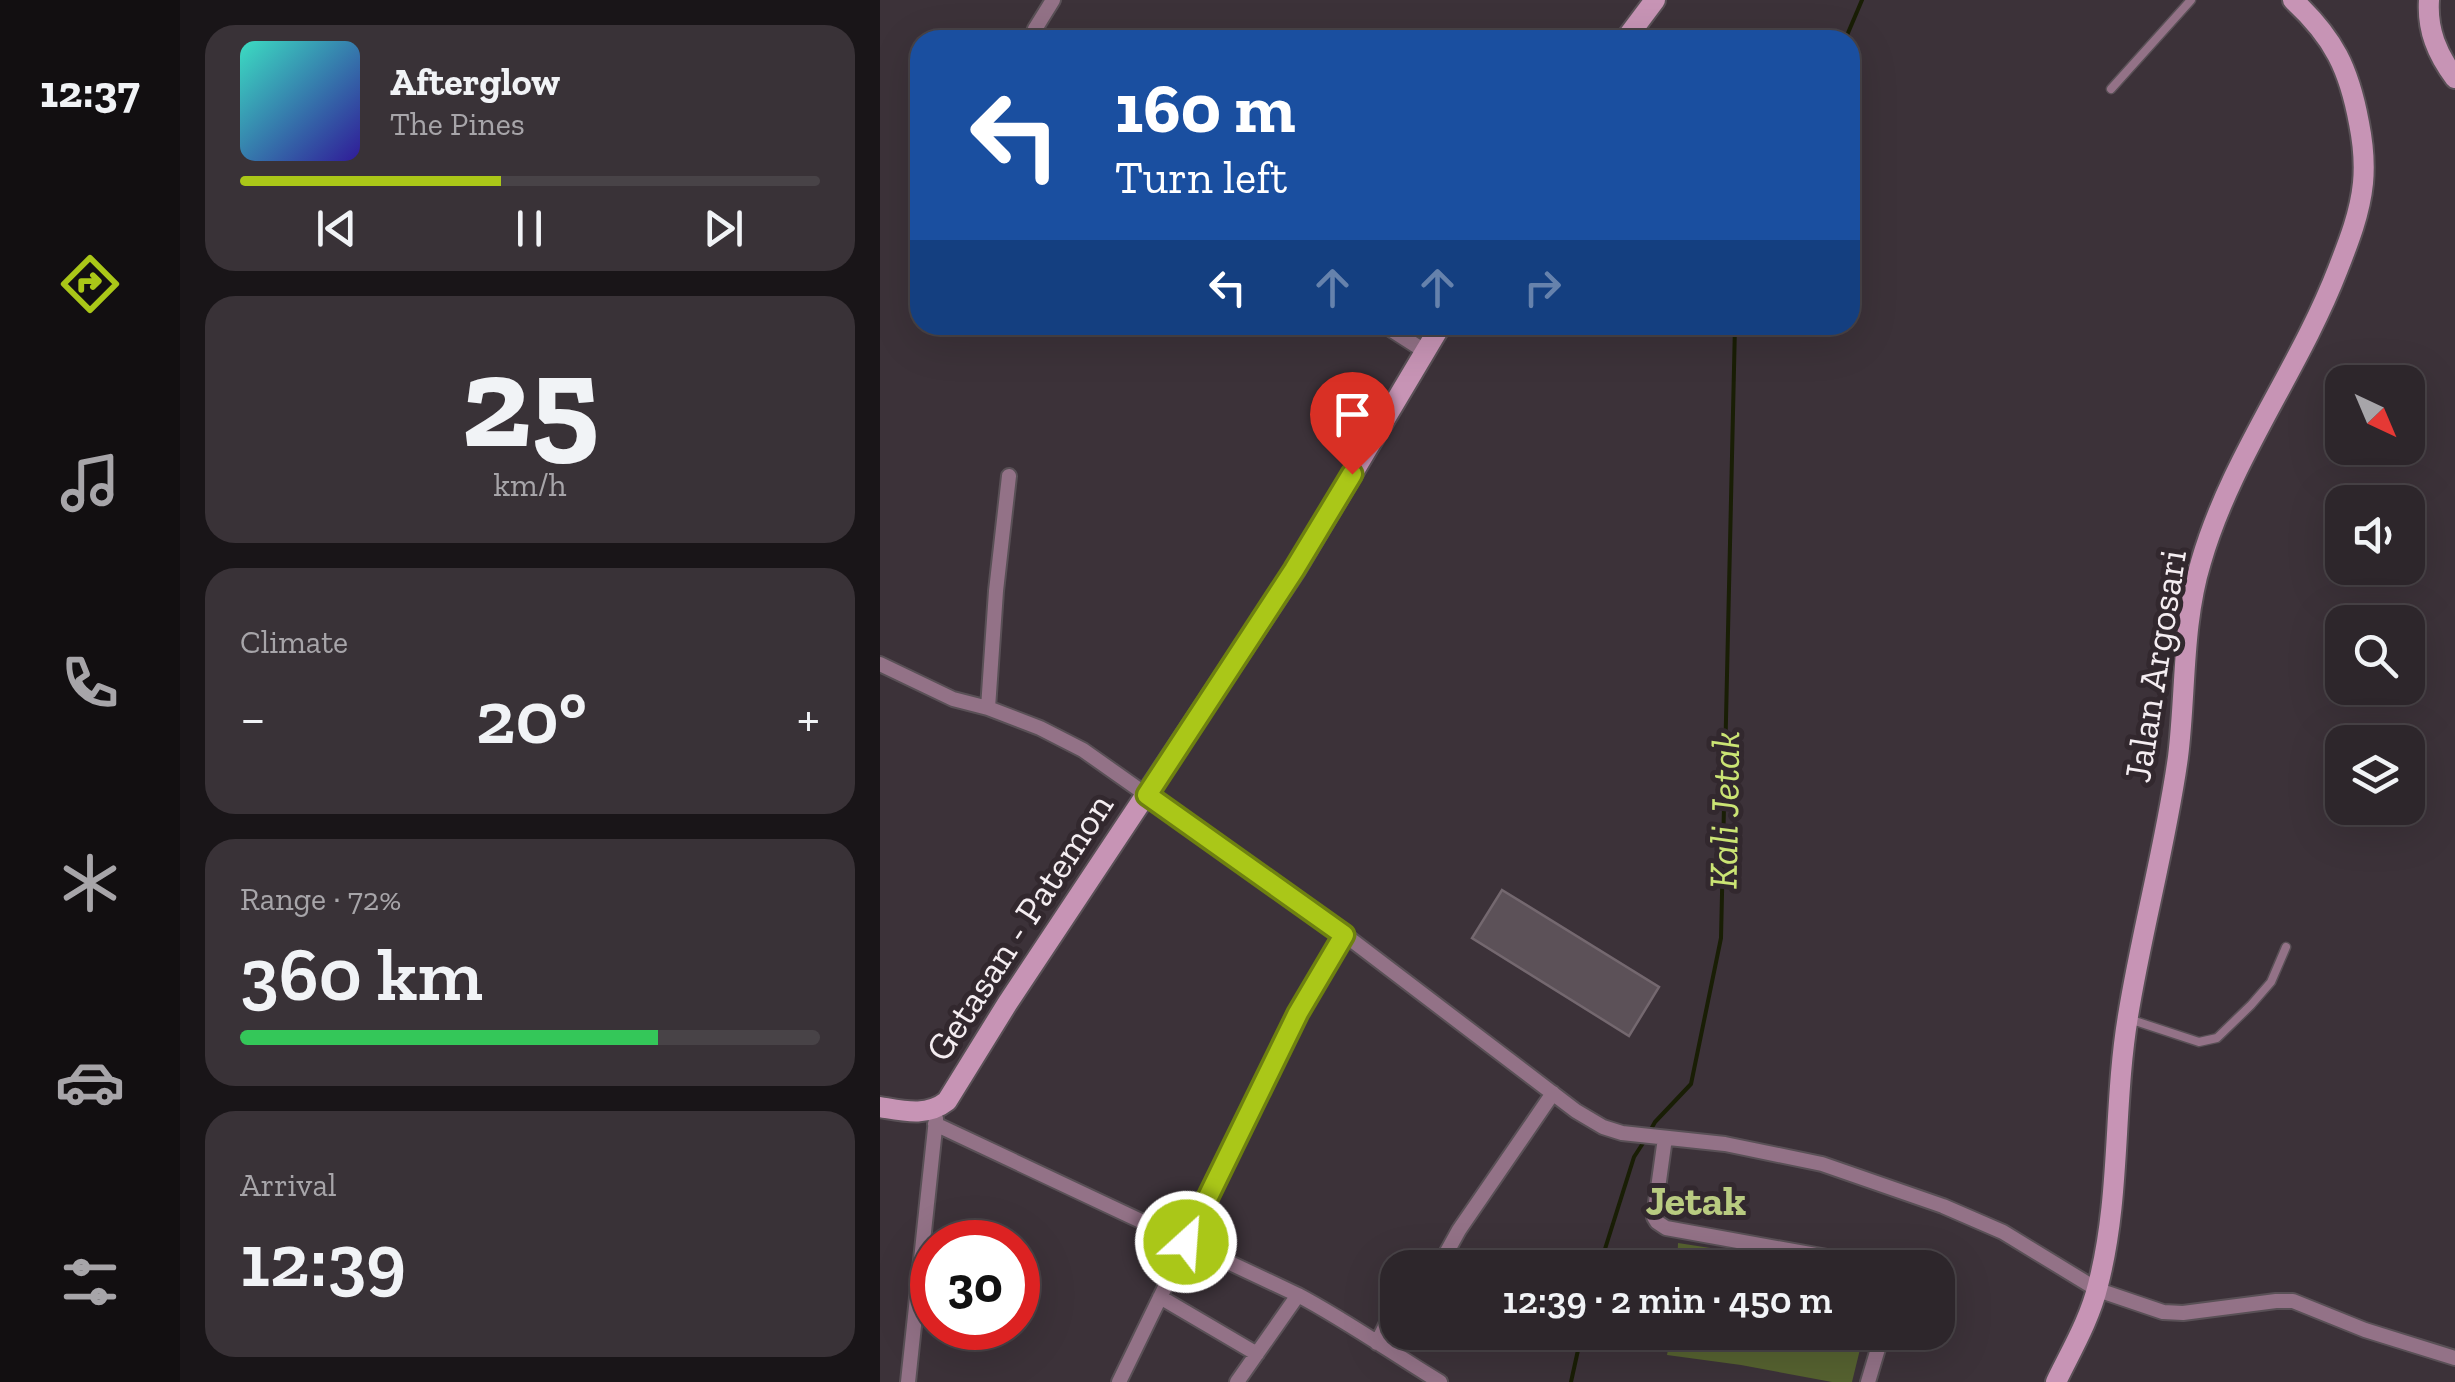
<!DOCTYPE html>
<meta charset="utf-8">
<style>
:root{--surface:#2d262b;--page:#393237;--text:#f1f3f6;--muted:#a7a5a9;--line:#484347;--accent:#aac718}
body{margin:0;font-family:"Zilla Slab",serif;background:var(--page);color:var(--text);height:100vh;display:flex;flex-direction:column;font-size:38px;white-space:nowrap}
*{box-sizing:border-box;margin:0}
p{font-size:32px;color:var(--muted)}
.icon{flex:none;width:55px;height:55px;fill:none;stroke:currentColor;stroke-width:2;stroke-linecap:round;stroke-linejoin:round}
.map{position:relative;flex:1;overflow:hidden}
.sheet{display:flex;flex-direction:column;gap:25px;padding:25px;background:#191518;width:700px}
.sheet>*{flex:none}
.banner{position:absolute;left:30px;top:30px;width:950px;height:305px;border-radius:30px;box-shadow:0 10px 40px #0002,0 0 0 2px var(--line);background:#1a4fa0;color:#fff;overflow:hidden}
.needle{width:65px;rotate:136deg}
.fabs{position:absolute;left:1445px;top:365px;display:grid;gap:20px}
.fabs a{display:grid;place-items:center;width:100px;height:100px;border-radius:20px;background:var(--surface);box-shadow:0 10px 40px #0002,0 0 0 2px var(--line);font-size:50px}
.speed{position:absolute;left:30px;top:1220px;display:flex;gap:20px;font-size:50px;font-weight:700;text-align:center}
.speed>*{display:grid;place-content:center;width:130px;height:130px;border-radius:50%;background:var(--surface);box-shadow:0 10px 40px #0002,0 0 0 2px var(--line);line-height:1}
.speed .limit{border:15px solid #d22;background:#fff;color:#111}
.pin{position:absolute;display:grid;place-items:center;width:85px;height:85px;color:#fff;margin:-102px -42px;border-radius:50% 50% 50% 0;rotate:-45deg;box-shadow:0 0 10px #0007}
.pin .icon{rotate:45deg}
.me{position:absolute;width:110px;margin:-55px;rotate:26deg;stroke-linejoin:round;filter:drop-shadow(0 0 8px #0008)}
.turn{display:flex;align-items:center;gap:35px;height:210px;padding:0 40px;font-size:45px}
.turn .icon{width:130px;height:130px;stroke-width:2.5}
.turn b{display:block;font-size:70px;line-height:85px}
.lanes{display:flex;align-items:center;height:95px;padding:0 40px;background:#0003;justify-content:center;gap:50px;direction:ltr}
.lanes .off{opacity:.35}
.big{font-size:75px;font-weight:600;line-height:1.1}
.sheet .tile{flex:1;display:flex;flex-direction:column;justify-content:center;gap:15px;min-width:0;padding:0 35px;border-radius:30px;background:var(--page)}
.sheet .dial{align-items:center;gap:0}
.dial b{font-size:130px;line-height:1}
.song{display:flex;align-items:center;gap:30px}
.cover{width:120px;height:120px;border-radius:15px;background:linear-gradient(135deg,hsl(170 70% 55%),hsl(250 70% 35%))}
.played{height:10px;border-radius:5px;background:linear-gradient(90deg,var(--accent) 45%,var(--line) 45%)}
.keys{display:flex;justify-content:space-around;direction:ltr}
.heat{display:flex;justify-content:space-between;align-items:center;font-size:55px;direction:ltr}
.charge{height:15px;border-radius:8px;background:linear-gradient(90deg,#34c759 72%,var(--line) 0)}
.trip{position:absolute;left:500px;top:1250px;width:575px;height:100px;border-radius:30px;background:var(--surface);box-shadow:0 10px 40px #0002,0 0 0 2px var(--line);font-weight:600;line-height:100px;text-align:center}
main{display:flex;flex:1;min-height:0}
.tab-bar{display:flex;flex-direction:column;width:180px;justify-content:space-around;align-items:center;background:#120f11;color:var(--muted)}
.tab-bar .icon{width:70px;height:70px}
.tab-bar .selected{color:var(--accent)}
.tab-bar b{font-size:45px;color:var(--text)}
.map>svg:first-child{display:block}
.green{fill:#566230}
.lines{fill:none;stroke-linecap:round;stroke-linejoin:round}
.stream{stroke:#191e05;stroke-width:4}
.building{fill:#5c5158;stroke:#74686f;stroke-width:2.5}
.lane-casing{stroke:#595056;stroke-width:11}
.street-casing{stroke:#595056;stroke-width:18}
.secondary-casing{stroke:#595056;stroke-width:24}
.lane{stroke:#937287;stroke-width:8}
.street{stroke:#937287;stroke-width:14}
.secondary{stroke:#c794b5;stroke-width:20}
.route-casing{stroke:#6e8110;stroke-width:25}
.route{stroke:#aac718;stroke-width:18}
.labels{text-anchor:middle;dominant-baseline:central;stroke-width:10;stroke-linejoin:round;paint-order:stroke}
.street-label{font-size:38px;fill:#f4edf1;stroke:#32282e}
.water-label{font-size:40px;font-style:italic;fill:#cbe474;stroke:#32282e}
.quarter-label{font-size:42px;font-weight:bold;fill:#b9cb81;stroke:#32282e}
</style>
<main>
<nav class="tab-bar">
<b>12:37</b>
<svg class="icon selected" aria-label="directions" viewBox="0 0 24 24"><path d="M12 3l9 9-9 9-9-9zM9 14v-3h6M13 9l2 2-2 2"/></svg>
<svg class="icon" aria-label="music" viewBox="0 0 24 24"><path d="M9 18V5l10-2v13"/><circle cx="6" cy="18" r="3"/><circle cx="16" cy="16" r="3"/></svg>
<svg class="icon" aria-label="phone" viewBox="0 0 24 24"><path d="M5 4h4l2 5-3 2q2 4 5 5l2-3 5 2v4C11 20 4 13 5 4z"/></svg>
<svg class="icon" aria-label="climate" viewBox="0 0 24 24"><path d="M12 3v18M4 7l16 10M4 17L20 7"/></svg>
<svg class="icon" aria-label="car" viewBox="0 0 24 24"><path d="M5 17H2v-5l4-1 3-4h7l3 4 3 1v5h-3M9 17h6M6 11h13"/><circle cx="7" cy="17" r="2"/><circle cx="17" cy="17" r="2"/></svg>
<svg class="icon" aria-label="filters" viewBox="0 0 24 24"><path d="M4 7h16M4 17h16"/><circle cx="9" cy="7" r="2"/><circle cx="15" cy="17" r="2"/></svg>
</nav>
<section class="sheet">
<div class="tile">
<div class="song"><i class="cover"></i><div><b>Afterglow</b><p>The Pines</p></div></div>
<div class="played"></div>
<div class="keys"><svg class="icon" aria-label="previous" viewBox="0 0 24 24"><path d="M18 5L8 12l10 7zM5 5v14"/></svg><svg class="icon" aria-label="pause" viewBox="0 0 24 24"><path d="M8 5v14M16 5v14"/></svg><svg class="icon" aria-label="next" viewBox="0 0 24 24"><path d="M6 5l10 7-10 7zM19 5v14"/></svg></div>
</div>
<div class="tile dial"><b>25</b><p>km/h</p></div>
<div class="tile"><p>Climate</p>
<div class="heat"><a>−</a><b class="big">20°</b><a>+</a></div>
</div>
<div class="tile"><p>Range · 72%</p><b class="big">360 km</b><div class="charge"></div></div>
<div class="tile"><p>Arrival</p><b class="big">12:39</b></div>
</section>
<div class="map">
<svg width="1575" height="1382" viewBox="0 0 1575 1382">
<rect width="100%" height="100%" fill="#3c3239"/>
<path class="green" d="M798,1243L954,1267H797Z
M791,1333V1332L984,1333L972,1382H952L861,1365L787,1355Z"/>
<g class="lines">
<path class="stream" d="M965,40L982,0
M770,1131L775,1122L811,1084L841,938L855,325
M719,1268L754,1157L765,1140
M691,1382L702,1332"/>
</g>
<path class="building" d="M622,890L779,987L749,1036L592,938Z"/>
<g class="lines">
<defs>
<path id="lane" d="M1231,89L1311,0
M1252,1020L1319,1042L1337,1038L1371,1005L1391,982L1406,947"/>
<path id="street" d="M151,40L155,29L173,0
M504,325L546,352
M0,664L73,699L108,708L160,728L203,750L465,935L696,1111L723,1127L742,1133L845,1144L942,1164L1063,1206L1123,1232L1218,1290L1283,1312L1303,1313L1396,1301H1413L1485,1330L1575,1358
M108,708L116,591L129,476
M55,1124L418,1295C467,1321 512,1353 560,1382
M785,1138L774,1217L777,1222L786,1228L1008,1268
M543,1268L563,1259L579,1230L673,1093
M280,1297L377,1354
M497,1343L518,1301
M28,1382L56,1119
M239,1382L418,1013L465,935
M357,1382L418,1295
M988,1382L1003,1332"/>
<path id="secondary" d="M1549,0C1547,30 1557,54 1575,78
M745,40L775,0
M0,1107C24,1111 47,1117 67,1101L127,1004L415,570L561,325
M1176,1382C1191,1351 1210,1319 1218,1285C1241,1197 1233,1105 1248,1016C1262,929 1286,844 1298,757C1306,693 1302,624 1321,562C1351,458 1419,370 1458,269C1469,241 1480,213 1483,183C1485,162 1483,143 1479,123C1469,69 1454,38 1413,0"/>
</defs>
<use href="#lane" class="lane-casing"/>
<use href="#street" class="street-casing"/>
<use href="#secondary" class="secondary-casing"/>
<use href="#lane" class="lane"/>
<use href="#street" class="street"/>
<use href="#secondary" class="secondary"/>
</g>
<g class="lines">
<defs>
<path id="route" d="M306,1242L418,1013L464,935L267,795L414,570L472,474"/>
</defs>
<use href="#route" class="route-casing"/>
<use href="#route" class="route"/>
</g>
<g class="labels">
<g class="street-label">
<text transform="translate(1275 666) rotate(-81)">Jalan Argosari</text>
<text transform="translate(139 927) rotate(-57)">Getasan - Patemon</text>
</g>
<g class="water-label">
<text transform="translate(844 810) rotate(-89)">Kali Jetak</text>
</g>
<g class="quarter-label">
<text x="816" y="1200">Jetak</text>
</g>
</g>
</svg>
<div class="fabs">
<a><svg class="needle" viewBox="-14 -14 28 28"><path d="M0-13l5 13h-10z" fill="#e53935"/><path d="M0 13l5-13h-10z" fill="#a7a5a9"/></svg></a>
<a><svg class="icon" aria-label="sound" viewBox="0 0 24 24"><path d="M4 9h4l5-4v14l-5-4H4zM17 9q2 3 0 6"/></svg></a>
<a><svg class="icon" aria-label="search" viewBox="0 0 24 24"><circle cx="10" cy="10" r="6"/><path d="M15 15l6 6"/></svg></a>
<a><svg class="icon" aria-label="layers" viewBox="0 0 24 24"><path d="M12 4l9 5-9 5-9-5zM3 14l9 5 9-5"/></svg></a>
</div>
<div class="speed"><div class="limit">30</div></div>
<div class="pin" style="left:472px;top:474px;background:#d93025"><svg class="icon" aria-label="arrive" viewBox="0 0 24 24"><path d="M6 21V4h12l-3 4 3 4H6"/></svg></div>
<svg class="me" style="left:306px;top:1242px" viewBox="-20 -20 40 40"><circle r="17" fill="#aac718" stroke="#fff" stroke-width="3"/><path d="M0-11L8 9 0 5-8 9z" fill="#fff"/></svg>
<div class="trip">12:39 · 2 min · 450 m</div>
<div class="banner">
<div class="turn"><svg class="icon" aria-label="left" viewBox="0 0 24 24"><path d="M17 20v-9H6M10 6l-5 5 5 5"/></svg><div><b>160 m</b>Turn left</div></div>
<div class="lanes"><svg class="icon" aria-label="left" viewBox="0 0 24 24"><path d="M17 20v-9H6M10 6l-5 5 5 5"/></svg><svg class="icon off" aria-label="ahead" viewBox="0 0 24 24"><path d="M12 20V5M6 11l6-6 6 6"/></svg><svg class="icon off" aria-label="ahead" viewBox="0 0 24 24"><path d="M12 20V5M6 11l6-6 6 6"/></svg><svg class="icon off" aria-label="right" viewBox="0 0 24 24"><path d="M7 20v-9h11M14 6l5 5-5 5"/></svg></div>
</div>
</div>
</main>
